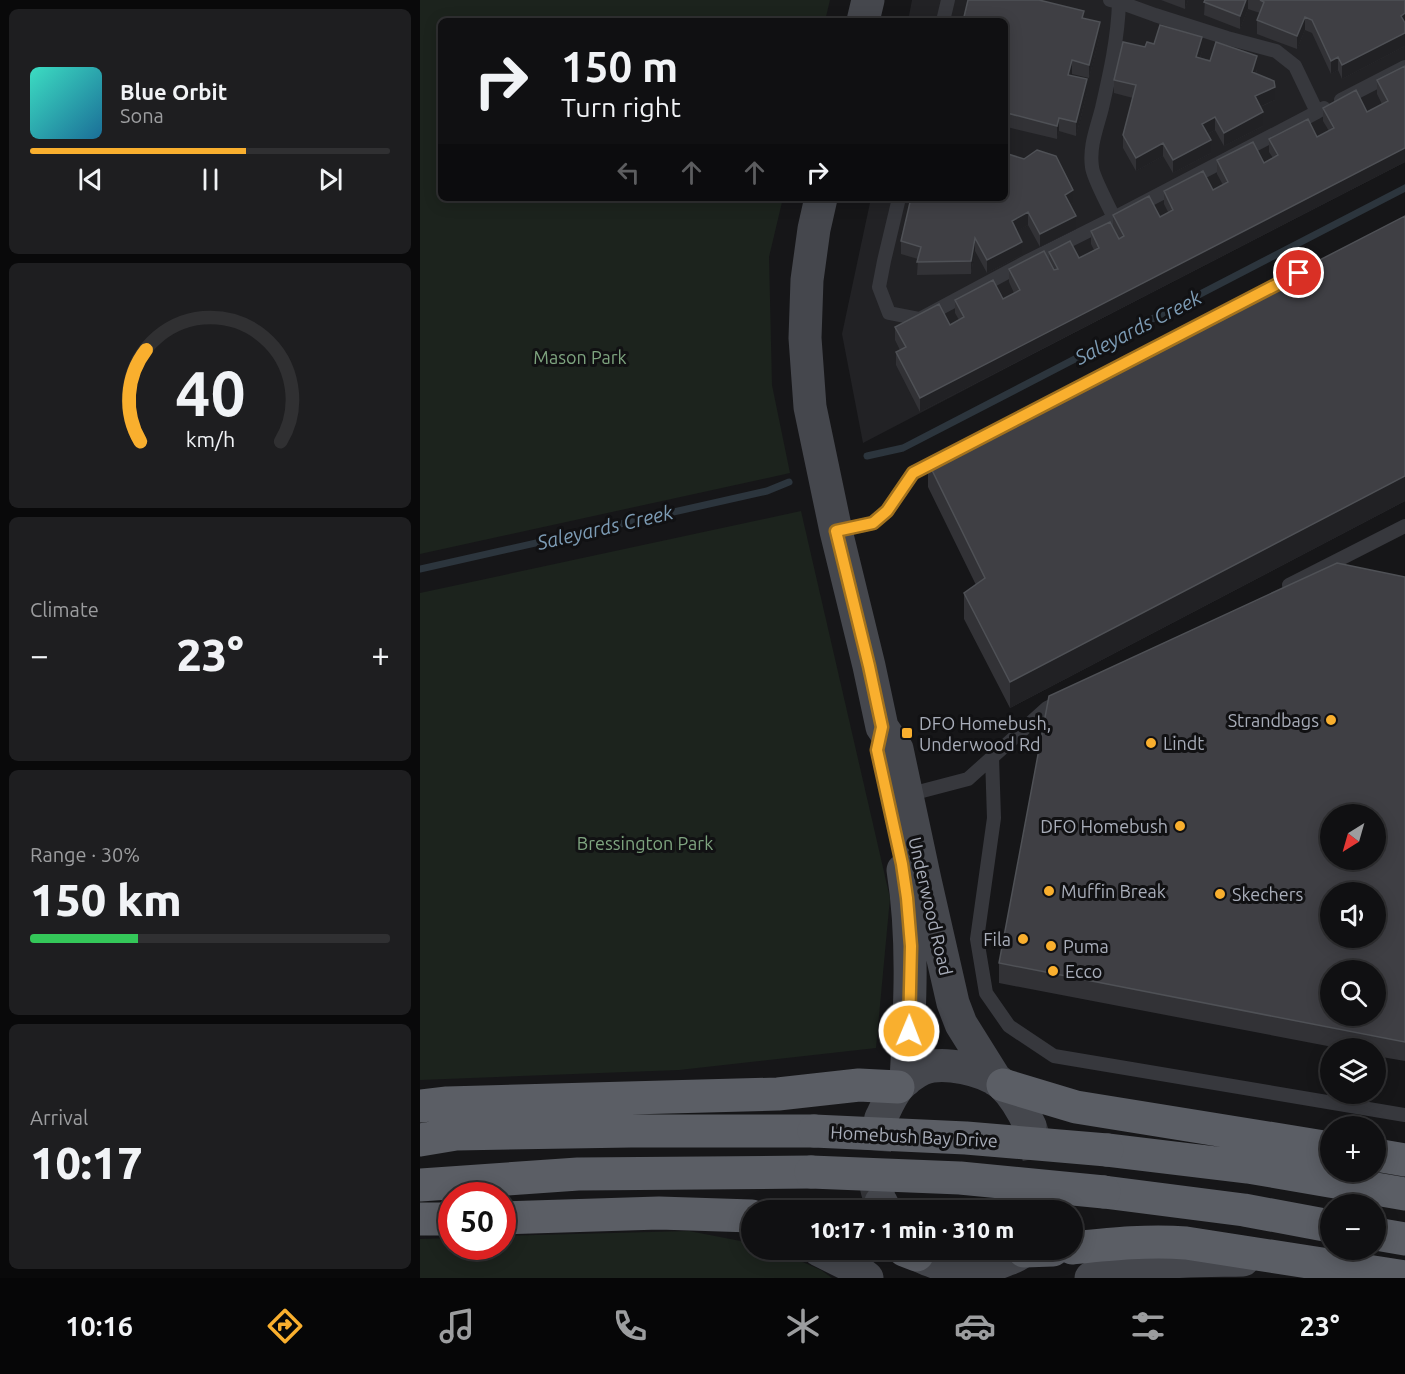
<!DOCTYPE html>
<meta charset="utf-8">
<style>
:root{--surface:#101012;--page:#1e1e20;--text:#f1f3f6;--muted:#9c9d9f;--line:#303032;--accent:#f9af2e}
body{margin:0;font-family:Ubuntu,sans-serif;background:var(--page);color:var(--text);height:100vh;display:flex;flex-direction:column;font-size:22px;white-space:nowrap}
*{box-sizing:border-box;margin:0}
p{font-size:20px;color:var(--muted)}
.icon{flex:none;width:33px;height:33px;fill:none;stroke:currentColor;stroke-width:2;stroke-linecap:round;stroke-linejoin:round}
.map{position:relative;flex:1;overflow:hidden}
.sheet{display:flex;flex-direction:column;gap:9px;padding:9px;background:#09090a;width:420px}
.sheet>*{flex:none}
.top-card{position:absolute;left:18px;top:18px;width:570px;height:183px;border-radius:9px;box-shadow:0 3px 15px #0003,0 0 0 2px var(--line);background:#101012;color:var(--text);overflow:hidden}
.needle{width:39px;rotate:217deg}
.controls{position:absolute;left:900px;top:804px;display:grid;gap:12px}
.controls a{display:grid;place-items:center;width:66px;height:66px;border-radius:50%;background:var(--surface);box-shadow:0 3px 15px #0003,0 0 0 2px var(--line);font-size:30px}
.speed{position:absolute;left:18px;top:1182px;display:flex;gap:12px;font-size:30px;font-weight:700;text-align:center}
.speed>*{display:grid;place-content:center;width:78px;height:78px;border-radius:50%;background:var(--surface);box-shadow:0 3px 15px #0003,0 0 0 2px var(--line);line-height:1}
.speed .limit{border:9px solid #d22;background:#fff;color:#111}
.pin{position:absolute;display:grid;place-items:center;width:51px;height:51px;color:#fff;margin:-26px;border:3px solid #fff;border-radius:50%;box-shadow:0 2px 6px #0007}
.me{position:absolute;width:66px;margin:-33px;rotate:1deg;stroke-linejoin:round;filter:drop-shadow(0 0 4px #0008)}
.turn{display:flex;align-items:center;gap:21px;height:126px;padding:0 24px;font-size:27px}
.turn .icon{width:78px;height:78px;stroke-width:2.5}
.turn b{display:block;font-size:42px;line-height:51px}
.lanes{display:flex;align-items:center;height:57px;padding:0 24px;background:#0003;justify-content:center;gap:30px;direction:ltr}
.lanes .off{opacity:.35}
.big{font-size:45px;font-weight:800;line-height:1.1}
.sheet .card{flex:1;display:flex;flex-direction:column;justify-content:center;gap:9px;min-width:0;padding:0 21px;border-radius:9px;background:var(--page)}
.sheet .dial{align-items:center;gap:0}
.dial svg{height:156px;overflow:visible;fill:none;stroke:var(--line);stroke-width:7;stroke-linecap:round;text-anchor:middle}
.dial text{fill:var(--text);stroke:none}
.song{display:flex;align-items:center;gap:18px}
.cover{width:72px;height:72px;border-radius:9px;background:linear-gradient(135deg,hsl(170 70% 55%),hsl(200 70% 35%))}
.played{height:6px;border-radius:3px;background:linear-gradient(90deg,var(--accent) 60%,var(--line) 60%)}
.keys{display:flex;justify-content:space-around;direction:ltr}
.heat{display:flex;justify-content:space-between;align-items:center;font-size:33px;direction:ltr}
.charge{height:9px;border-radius:4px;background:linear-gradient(90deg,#34c759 30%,var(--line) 0)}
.trip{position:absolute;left:321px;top:1200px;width:342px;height:60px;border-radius:30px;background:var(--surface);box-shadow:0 3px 15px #0003,0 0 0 2px var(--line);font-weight:800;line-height:60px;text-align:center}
.menu{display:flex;height:96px;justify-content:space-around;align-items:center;background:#060607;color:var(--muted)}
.menu .icon{width:42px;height:42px}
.menu .active{color:var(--accent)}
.menu b{font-size:27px;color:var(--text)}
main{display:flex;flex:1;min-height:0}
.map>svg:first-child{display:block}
.built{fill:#222225}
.green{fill:#1c231d}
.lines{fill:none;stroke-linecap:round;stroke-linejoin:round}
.stream{stroke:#2c353d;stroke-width:7}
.secondary-tunnel{stroke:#333438;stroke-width:33;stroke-dasharray:33 16;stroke-linecap:butt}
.service{stroke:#37383d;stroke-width:14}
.secondary{stroke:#45474d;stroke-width:33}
.trunk{stroke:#5b5e65;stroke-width:33}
.trunk-bridge{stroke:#5b5e65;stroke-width:33}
.wall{fill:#323236}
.shaded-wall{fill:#212124}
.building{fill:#3f3f44;stroke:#4f5156;stroke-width:1.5;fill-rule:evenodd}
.route-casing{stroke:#a2721e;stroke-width:15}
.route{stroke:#f9af2e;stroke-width:10}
.poi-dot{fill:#f9af2e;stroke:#111113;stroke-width:2}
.labels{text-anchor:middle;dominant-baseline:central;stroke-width:6;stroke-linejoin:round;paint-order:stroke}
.park-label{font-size:18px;fill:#7ea47f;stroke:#111113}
.poi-label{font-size:18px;fill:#a8adb9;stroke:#111113;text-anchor:start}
.street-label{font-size:18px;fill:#a8adb9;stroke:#111113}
.water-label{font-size:20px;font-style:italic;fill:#7d9cb5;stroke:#111113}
</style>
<main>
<section class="sheet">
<div class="card">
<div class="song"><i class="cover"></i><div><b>Blue Orbit</b><p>Sona</p></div></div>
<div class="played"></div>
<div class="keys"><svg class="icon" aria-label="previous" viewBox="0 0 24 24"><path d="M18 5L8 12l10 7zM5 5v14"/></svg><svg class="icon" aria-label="pause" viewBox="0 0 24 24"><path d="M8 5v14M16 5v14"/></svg><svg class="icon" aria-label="next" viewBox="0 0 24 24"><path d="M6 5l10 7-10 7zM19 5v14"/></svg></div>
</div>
<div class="card dial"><svg viewBox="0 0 100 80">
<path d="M14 69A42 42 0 1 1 86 69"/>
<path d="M14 69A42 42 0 0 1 17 22" stroke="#f9af2e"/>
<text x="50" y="56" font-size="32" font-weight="700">40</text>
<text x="50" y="72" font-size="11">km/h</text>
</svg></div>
<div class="card"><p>Climate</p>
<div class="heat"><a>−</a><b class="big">23°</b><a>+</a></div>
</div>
<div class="card"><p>Range · 30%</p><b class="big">150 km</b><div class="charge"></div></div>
<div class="card"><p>Arrival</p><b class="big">10:17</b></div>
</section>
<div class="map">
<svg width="985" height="1278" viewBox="0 0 985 1278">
<rect width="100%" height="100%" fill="#161618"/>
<path class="built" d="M492,0H985V160L443,443L422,334L451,198H585V21H488Z"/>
<path class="green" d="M0,0H410L405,21H21V198H363L349,257L352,385L370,473L0,554Z
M381,511L470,898L456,1048L259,1070L0,1080V593Z
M269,1231L331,1243L332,1250H355L401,1270L412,1278H0V1239L31,1238L32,1246H82L83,1236Z"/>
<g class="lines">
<path class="stream" d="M447,456L483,448L985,188
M0,569L347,491L369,482"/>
<path class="secondary-tunnel" d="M461,1118C453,1146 450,1175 461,1202
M610,1126C620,1154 625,1182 620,1210"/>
<path class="service" d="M690,0L699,2C698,38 690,73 682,108C677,128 669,146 672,167C673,178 689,206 694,218L897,112
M700,0L699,2L735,15L807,38L856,51L875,66L897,112L904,108
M523,21L528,0
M921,100L985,67
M479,198L464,261L459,287L469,313L500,319L608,261L694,218
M416,531L453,523L467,511L493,473L523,458
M869,585L985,526
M572,757L574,818L557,939L566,993L589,1026L634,1056L985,1115
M487,795L548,779L627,708L643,700"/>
<path class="secondary" d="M443,21L448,0
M401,198L394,229L387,280L385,338L390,407L416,531L449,666L462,727L477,749L505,880L533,1003L541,1024L576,1080
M483,870C494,939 490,1009 486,1080
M461,1118C466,1108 471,1095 479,1086C485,1080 494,1073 502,1069C523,1060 565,1070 582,1084C595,1096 603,1111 610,1126
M461,1202L465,1210
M399,1250L433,1267L447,1278
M492,1250C499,1257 507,1259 517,1263C542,1271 564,1270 588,1259C594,1257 600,1254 604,1250
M671,1278C711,1259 778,1261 823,1260"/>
<path class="trunk" d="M583,1085L656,1107L910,1148
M0,1106L27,1103L358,1094L439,1085L478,1087
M0,1140L36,1134L211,1131H394
M687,1150L828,1167L985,1194
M956,1155L985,1160
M0,1185L158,1174L391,1172
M684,1192L824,1210L910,1226
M82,1218L239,1213L332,1216
M0,1219H32
M956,1234L985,1239
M652,1248C691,1244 728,1240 766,1243L985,1277
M484,1250L497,1255
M604,1251L633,1250"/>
<path class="trunk-bridge" d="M394,1131L546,1138L687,1150
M391,1172L540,1178L684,1192"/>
</g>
<path class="wall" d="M741,0H768L765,9Z
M785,0H985V46L922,79L918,70L911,74L892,33L885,30L877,49L837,34V20L840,13L828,9L820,29L784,15Z
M664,18L680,35L669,78L652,74L651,76L667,93L656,136L639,131L637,139L587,127L585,21Z
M734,44L782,51L780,58L837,69L836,74L855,100L840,107L843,126L804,146L795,130L788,134L791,153L753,173L743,156L716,171L703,148V135L713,98L694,93V80L725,47Z
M985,66V162L500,412L476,365V352L480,350L475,340V327L530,325L539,320L535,313V300L583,299L594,293L589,282V269L629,260V252L659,258L674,250L671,244V231L693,228V215L740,217L748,212L744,204V191L793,190L803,185L797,174V160L844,163L853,158L849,152V139L897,137L909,131L903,121V108L947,112L962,104L957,94V80Z
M514,199L653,203L650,205L656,229L620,247L608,225L597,231L602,255L567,273L555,251L551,274L497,275L498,259L481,254V241Z
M985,216V501L590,708L544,619V593L556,585L508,487V462Z
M985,577V1061L956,1056V1048H918L579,983V963Z"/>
<path class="shaded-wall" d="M765,0H768L765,9Z
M826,0H828V9L820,29V16Z
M985,13V27L981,16Z
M885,17V30L877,49V36Z
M680,22V35L669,78V65Z
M985,33V46L922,79V65Z
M782,37V51L776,70V57Z
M837,56V69L832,86V72Z
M918,57V70L911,74V61Z
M652,60V74L648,88V75Z
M667,79V93L656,136V122Z
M855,87V100L835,109V96Z
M843,112V126L804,146V133Z
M587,113V127L585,134V121Z
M795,117V130L782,137V124Z
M639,118V131L637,139V126Z
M791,140V153L753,173V160Z
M743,143V156L716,171V158Z
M985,148V162L500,412V398Z
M653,190V203L645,208V195Z
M608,212V225L592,234V221Z
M656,216V229L620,247V234Z
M555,238V251L551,274V261Z
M602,242V255L567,273V260Z
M985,476V501L590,708V682Z"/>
<path class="building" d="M548,0H619L664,11L662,18L680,22L669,65L652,60L648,75L667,79L656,122L639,118L637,126L587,113L585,121V21H543Z
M785,0H826L820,16L784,2Z
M840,0H985V13L981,16L985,23V33L922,65L918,57L911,61L892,20L885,17L877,36L837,20L844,2Z
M740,25L782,37L776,57L790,61L796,42L837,56L832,72L854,81L855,87L835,96L843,112L804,133L795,117L782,124L791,140L753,160L743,143L716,158L703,135L716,85L694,80L703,42L725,47L727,42L734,44Z
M985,66V148L500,398L476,352L486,347L475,327L519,304L530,325L544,317L535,300L573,280L583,299L600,290L589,269L624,251L634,270L638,269L629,252L650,241L659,258L679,248L671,231L690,222L699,239L704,236L693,215L729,196L740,217L753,210L744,191L783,171L793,190L808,182L797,160L833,142L844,163L858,155L849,139L888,119L897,137L914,128L903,108L936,90L947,112L968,101L957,80Z
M617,150L636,156L653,190L645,195L656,216L620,234L608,212L592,221L602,242L567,260L555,238L551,261L497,262L501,247L481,241L491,198H508L514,199V198H585V153L604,159Z
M985,216V476L590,682L544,593L565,578L508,462Z
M917,563L985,577V1042L579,963L629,696ZM910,814H956V860H910ZM910,892H956V938H910ZM910,970H956V1016H910Z"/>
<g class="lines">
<defs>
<path id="route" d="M489,1031L491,946L487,898L482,864L457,750L462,727L449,666L416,531L453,523L467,511L493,473L879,273"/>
</defs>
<use href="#route" class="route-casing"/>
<use href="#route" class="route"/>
</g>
<g class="poi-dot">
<circle cx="911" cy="720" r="6"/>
<rect x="481" y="727" width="12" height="12" rx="3"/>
<circle cx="731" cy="743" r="6"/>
<circle cx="760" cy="826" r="6"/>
<circle cx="629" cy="891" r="6"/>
<circle cx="800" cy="894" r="6"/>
<circle cx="603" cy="939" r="6"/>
<circle cx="631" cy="946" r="6"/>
<circle cx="633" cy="971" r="6"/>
</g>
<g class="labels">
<g class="park-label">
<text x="160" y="357">Mason Park</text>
<text x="225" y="843">Bressington Park</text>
</g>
<g class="poi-label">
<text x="899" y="720" text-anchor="end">Strandbags</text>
<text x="499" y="723">DFO Homebush,<tspan x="499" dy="21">Underwood Rd</tspan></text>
<text x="743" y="743">Lindt</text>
<text x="748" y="826" text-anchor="end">DFO Homebush</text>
<text x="641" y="891">Muffin Break</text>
<text x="812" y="894">Skechers</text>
<text x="591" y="939" text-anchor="end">Fila</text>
<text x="643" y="946">Puma</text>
<text x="645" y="971">Ecco</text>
</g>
<g class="street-label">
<text transform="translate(511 906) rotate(77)">Underwood Road</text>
<text transform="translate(494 1136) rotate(3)">Homebush Bay Drive</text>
</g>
<g class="water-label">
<text transform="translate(718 327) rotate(-27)">Saleyards Creek</text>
<text transform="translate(185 527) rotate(-13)">Saleyards Creek</text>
</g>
</g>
</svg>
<div class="controls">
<a><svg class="needle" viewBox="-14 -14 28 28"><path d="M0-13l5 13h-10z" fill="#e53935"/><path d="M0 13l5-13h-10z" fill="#9c9d9f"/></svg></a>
<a><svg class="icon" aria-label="sound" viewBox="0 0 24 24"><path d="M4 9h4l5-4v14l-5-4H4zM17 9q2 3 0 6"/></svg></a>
<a><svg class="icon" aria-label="search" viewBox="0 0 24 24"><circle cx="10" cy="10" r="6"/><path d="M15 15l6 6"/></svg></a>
<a><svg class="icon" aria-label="layers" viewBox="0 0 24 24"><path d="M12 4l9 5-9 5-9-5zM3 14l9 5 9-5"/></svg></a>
<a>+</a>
<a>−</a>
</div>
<div class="speed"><div class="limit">50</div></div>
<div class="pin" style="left:879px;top:273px;background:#d93025"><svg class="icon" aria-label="arrive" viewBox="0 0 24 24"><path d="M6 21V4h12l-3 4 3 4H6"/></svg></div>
<svg class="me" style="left:489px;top:1031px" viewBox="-20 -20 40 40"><circle r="17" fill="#f9af2e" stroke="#fff" stroke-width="3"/><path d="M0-11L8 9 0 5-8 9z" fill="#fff"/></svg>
<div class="trip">10:17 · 1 min · 310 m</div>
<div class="top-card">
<div class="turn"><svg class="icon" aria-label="right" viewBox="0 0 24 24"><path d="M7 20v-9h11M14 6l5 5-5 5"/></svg><div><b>150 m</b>Turn right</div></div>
<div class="lanes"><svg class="icon off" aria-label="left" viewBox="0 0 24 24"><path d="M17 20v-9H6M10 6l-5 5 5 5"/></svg><svg class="icon off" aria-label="ahead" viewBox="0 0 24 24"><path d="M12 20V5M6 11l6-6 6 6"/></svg><svg class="icon off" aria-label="ahead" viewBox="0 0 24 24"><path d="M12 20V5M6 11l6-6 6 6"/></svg><svg class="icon" aria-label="right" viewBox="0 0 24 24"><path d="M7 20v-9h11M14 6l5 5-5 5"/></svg></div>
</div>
</div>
</main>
<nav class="menu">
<b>10:16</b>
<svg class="icon active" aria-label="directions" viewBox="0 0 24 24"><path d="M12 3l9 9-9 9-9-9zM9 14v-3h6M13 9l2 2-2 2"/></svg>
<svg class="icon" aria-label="music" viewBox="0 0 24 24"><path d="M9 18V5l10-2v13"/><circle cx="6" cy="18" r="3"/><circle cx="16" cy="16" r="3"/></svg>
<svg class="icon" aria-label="phone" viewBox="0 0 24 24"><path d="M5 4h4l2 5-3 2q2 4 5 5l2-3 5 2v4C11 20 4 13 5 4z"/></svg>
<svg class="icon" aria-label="climate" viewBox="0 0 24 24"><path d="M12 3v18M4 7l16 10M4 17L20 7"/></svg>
<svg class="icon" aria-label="car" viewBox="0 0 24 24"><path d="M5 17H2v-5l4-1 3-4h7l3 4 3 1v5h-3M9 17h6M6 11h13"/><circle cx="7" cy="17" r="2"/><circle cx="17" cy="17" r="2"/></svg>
<svg class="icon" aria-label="filters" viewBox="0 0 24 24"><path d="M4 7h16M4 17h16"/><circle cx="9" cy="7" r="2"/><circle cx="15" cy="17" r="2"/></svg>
<b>23°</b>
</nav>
